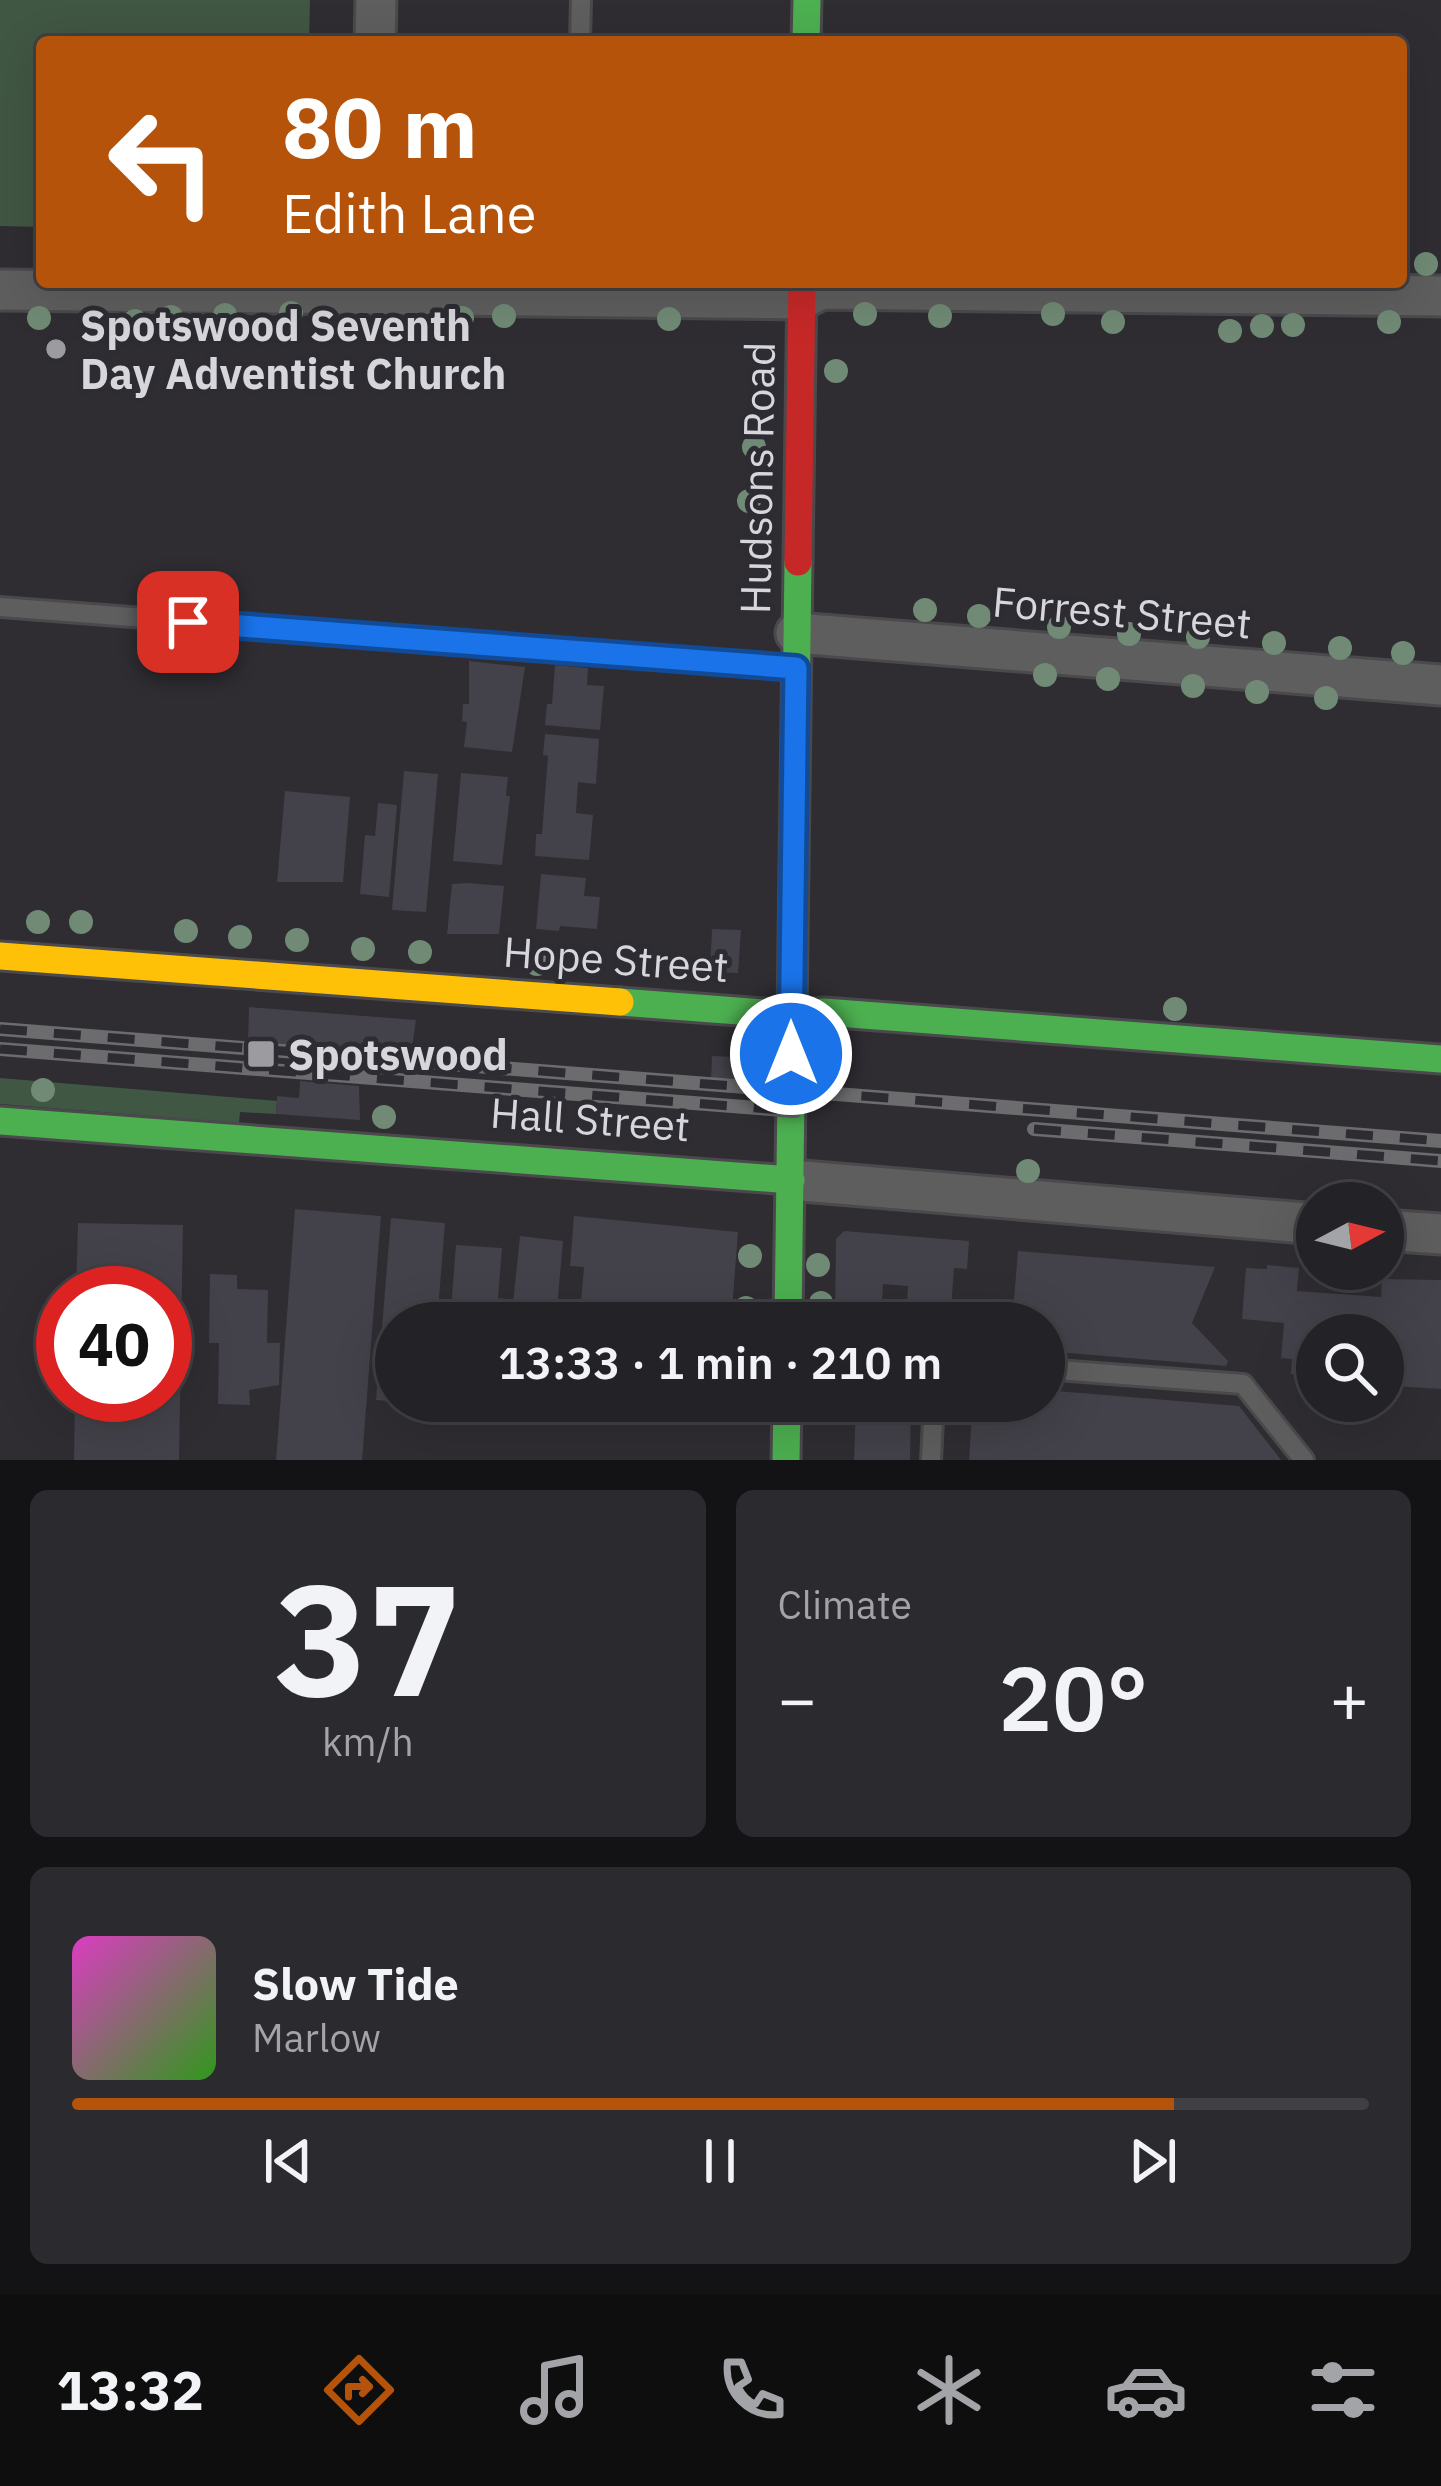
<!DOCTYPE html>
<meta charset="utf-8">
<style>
:root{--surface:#232226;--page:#2b2a2e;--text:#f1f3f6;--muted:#a3a4a7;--line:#403f43;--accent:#b45309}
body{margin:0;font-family:"IBM Plex Sans",sans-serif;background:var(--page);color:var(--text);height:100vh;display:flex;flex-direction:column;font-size:45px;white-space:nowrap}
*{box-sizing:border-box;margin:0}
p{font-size:39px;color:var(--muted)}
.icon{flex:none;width:66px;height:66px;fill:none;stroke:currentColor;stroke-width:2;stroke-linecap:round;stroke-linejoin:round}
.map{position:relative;height:1460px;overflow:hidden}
.details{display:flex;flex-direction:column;gap:30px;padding:30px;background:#131315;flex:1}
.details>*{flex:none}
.hud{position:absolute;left:36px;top:36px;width:1371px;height:252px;border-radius:12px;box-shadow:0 12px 48px #0002,0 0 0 3px var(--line);background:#b45309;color:#fff;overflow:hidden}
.needle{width:78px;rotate:83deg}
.tools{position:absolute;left:1296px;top:1182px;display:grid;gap:24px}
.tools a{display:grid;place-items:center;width:108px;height:108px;border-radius:50%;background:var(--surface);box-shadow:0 12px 48px #0002,0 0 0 3px var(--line);font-size:60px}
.speed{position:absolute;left:36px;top:1266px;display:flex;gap:24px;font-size:60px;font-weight:700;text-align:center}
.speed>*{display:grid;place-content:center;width:156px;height:156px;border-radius:50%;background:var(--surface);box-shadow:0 12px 48px #0002,0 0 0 3px var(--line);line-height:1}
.speed .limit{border:18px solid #d22;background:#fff;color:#111}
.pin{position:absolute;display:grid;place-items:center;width:102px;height:102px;color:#fff;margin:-51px;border-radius:24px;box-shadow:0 6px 18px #0006}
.me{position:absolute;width:132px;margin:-66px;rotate:0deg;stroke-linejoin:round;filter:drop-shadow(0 0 9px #0008)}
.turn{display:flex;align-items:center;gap:42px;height:252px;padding:0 48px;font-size:54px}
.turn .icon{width:156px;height:156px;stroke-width:2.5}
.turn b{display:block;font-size:84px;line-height:102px}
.big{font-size:90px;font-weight:600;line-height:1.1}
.details .widget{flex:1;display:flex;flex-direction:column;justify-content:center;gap:18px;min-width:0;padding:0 42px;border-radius:18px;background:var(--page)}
.details .dial{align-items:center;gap:0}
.dial b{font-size:156px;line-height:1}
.song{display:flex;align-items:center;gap:36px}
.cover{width:144px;height:144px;border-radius:18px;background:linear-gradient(135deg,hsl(310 70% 55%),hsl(110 70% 35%))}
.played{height:12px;border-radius:6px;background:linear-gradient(90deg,var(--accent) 85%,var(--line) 85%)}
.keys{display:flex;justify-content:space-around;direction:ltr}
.heat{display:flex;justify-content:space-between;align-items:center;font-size:66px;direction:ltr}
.details .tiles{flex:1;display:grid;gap:30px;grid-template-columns:1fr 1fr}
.widget:last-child{grid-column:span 2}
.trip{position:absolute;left:375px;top:1302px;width:690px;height:120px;border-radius:60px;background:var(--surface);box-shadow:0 12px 48px #0002,0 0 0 3px var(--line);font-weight:600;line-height:120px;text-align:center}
.dock{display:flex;height:192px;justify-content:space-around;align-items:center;background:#0e0e0f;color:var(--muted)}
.dock .icon{width:84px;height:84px}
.dock .current{color:var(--accent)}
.dock b{font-size:54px;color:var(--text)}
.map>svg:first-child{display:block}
.green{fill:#405743}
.building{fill:#434149}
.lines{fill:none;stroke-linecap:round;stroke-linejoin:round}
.lane-casing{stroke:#4a494c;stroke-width:24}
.street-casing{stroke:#4a494c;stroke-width:45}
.fast-casing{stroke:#4a494c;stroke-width:33}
.slow-casing{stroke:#4a494c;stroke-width:33}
.jam-casing{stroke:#4a494c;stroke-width:33}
.lane{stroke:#5f5e5e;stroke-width:18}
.street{stroke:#5f5e5e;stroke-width:39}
.fast{stroke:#4caf50;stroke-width:27}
.slow{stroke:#ffc107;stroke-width:27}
.jam{stroke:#c62828;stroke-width:27}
.rail-casing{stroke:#6c6b6d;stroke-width:14}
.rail{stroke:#2e2c33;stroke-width:9;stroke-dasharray:27;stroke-linecap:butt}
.tree{fill:#708a75}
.route-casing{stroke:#114b97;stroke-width:30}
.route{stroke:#1a73e8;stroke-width:21}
.poi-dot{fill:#9c9ba0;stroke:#2e2c33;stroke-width:4.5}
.labels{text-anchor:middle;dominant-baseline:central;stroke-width:10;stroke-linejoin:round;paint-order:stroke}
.poi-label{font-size:42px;font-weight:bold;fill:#d7d6db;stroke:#2e2c33;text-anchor:start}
.street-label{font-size:42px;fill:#d7d6db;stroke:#2e2c33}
</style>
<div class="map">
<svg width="1441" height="1460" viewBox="0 0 1441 1460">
<rect width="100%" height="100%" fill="#2f2d32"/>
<path class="green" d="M0,0H310L309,42H42V227L0,226Z
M0,1078L277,1101L276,1114L240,1112L239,1123L0,1104Z"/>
<path class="building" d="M469,661L525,667L512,752L464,747L467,722L462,721L463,704H469Z
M555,665L588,668L587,685L604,686L600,730L545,725L547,704H552Z
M545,734L599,739L596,784L578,782L576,813L593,815L589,860L535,856L536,834H542L548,756L543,755Z
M404,771L438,774L426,912L392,910Z
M461,773L508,777L506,796H510L502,865L453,861Z
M285,791L350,797L343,882H277Z
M378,803L397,805L389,897L360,894L365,835L375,836Z
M541,874L586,878L584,896L600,897L597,929L560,926L559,931L536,929Z
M467,883L504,886L499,934H447L452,884Z
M712,929L741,930L738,973L710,972Z
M249,1007L416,1020L411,1055L248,1042Z
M712,1056L737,1057L736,1080L711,1079Z
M300,1081L359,1086L360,1120L276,1114L277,1096L299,1098Z
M295,1209L381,1216L362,1460H276Z
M574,1216L738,1232L731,1323H579L584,1267L570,1266Z
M391,1218L445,1223L437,1323H396V1402L376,1400Z
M78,1223L183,1225L179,1460H74L75,1395H165V1293H76Z
M844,1231L969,1241L967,1269L954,1268L950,1323L906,1320L908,1286L883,1284L881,1321L835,1318L836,1239Z
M520,1236L563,1241L556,1318L528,1315L527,1323H511Z
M456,1245L502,1248L498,1298L506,1299L504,1323L450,1321Z
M1018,1251L1215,1267L1192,1323L1228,1361L1226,1366L1044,1351V1323H1012Z
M1267,1265L1299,1268L1297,1291L1381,1297L1382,1279L1441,1280V1389L1394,1386V1381H1383V1335H1317V1376L1291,1374L1292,1359L1281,1358L1284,1323L1242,1319L1246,1268L1267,1269Z
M210,1274L237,1275V1289L268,1290L267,1343H280L279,1385L249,1390L250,1405L218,1404L219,1343H209Z
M1044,1390L1239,1406L1281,1460H969L973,1401H1044Z
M856,1401H911L910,1460H854Z"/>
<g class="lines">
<defs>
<path id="lane" d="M580,42L581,0
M0,607L791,667
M1044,1369L1243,1384L1304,1460
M931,1460L934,1401"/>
<path id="street" d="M375,42L376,0
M0,290L802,299L821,289L1441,296
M796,633L1441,685
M791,1180L1317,1224
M1383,1230L1441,1234"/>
<path id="fast" d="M806,42L807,0
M620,1002L791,1015L824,1012L1441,1059
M0,1121L791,1180
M788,1323L798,562
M786,1460L787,1401"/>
<path id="slow" d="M0,956L620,1002"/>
<path id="jam" d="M798,562L802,282"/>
</defs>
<use href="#lane" class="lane-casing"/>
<use href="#street" class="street-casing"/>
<use href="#fast" class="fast-casing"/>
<use href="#slow" class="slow-casing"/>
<use href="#jam" class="jam-casing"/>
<use href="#lane" class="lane"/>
<use href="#street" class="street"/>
<use href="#fast" class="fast"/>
<use href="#slow" class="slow"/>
<use href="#jam" class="jam"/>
<defs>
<path id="rail" d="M0,1029L1441,1141
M0,1049L795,1111
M1034,1129L1441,1161"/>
</defs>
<use href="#rail" class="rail-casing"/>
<use href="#rail" class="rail"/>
</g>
<g class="tree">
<circle cx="1426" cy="264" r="12"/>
<circle cx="291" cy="313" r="12"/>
<circle cx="865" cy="314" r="12"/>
<circle cx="1053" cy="314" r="12"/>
<circle cx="225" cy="315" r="12"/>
<circle cx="504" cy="316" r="12"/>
<circle cx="940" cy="316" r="12"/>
<circle cx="171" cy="317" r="12"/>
<circle cx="39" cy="318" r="12"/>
<circle cx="462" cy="318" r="12"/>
<circle cx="669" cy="319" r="12"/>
<circle cx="135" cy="321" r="12"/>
<circle cx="1113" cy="322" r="12"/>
<circle cx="1389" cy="322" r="12"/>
<circle cx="1293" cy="325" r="12"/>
<circle cx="1262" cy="326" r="12"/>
<circle cx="1230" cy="331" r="12"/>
<circle cx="836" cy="371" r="12"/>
<circle cx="754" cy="447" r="12"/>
<circle cx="749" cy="501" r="12"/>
<circle cx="925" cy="610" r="12"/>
<circle cx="979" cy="616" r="12"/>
<circle cx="1059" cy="627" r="12"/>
<circle cx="1129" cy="634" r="12"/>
<circle cx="1198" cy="637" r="12"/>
<circle cx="1274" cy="643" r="12"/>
<circle cx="1340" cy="648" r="12"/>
<circle cx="1403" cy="653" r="12"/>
<circle cx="1045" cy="675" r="12"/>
<circle cx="1108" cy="679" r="12"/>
<circle cx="1193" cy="686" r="12"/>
<circle cx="1257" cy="692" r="12"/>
<circle cx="1326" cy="698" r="12"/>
<circle cx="38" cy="922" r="12"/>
<circle cx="81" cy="922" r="12"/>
<circle cx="186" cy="931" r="12"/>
<circle cx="240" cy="937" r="12"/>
<circle cx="297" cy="940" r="12"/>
<circle cx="363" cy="949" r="12"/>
<circle cx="420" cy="952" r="12"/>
<circle cx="537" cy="964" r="12"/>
<circle cx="1175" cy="1009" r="12"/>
<circle cx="43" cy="1090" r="12"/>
<circle cx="384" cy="1117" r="12"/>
<circle cx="1028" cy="1171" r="12"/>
<circle cx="750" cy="1256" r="12"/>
<circle cx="818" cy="1265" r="12"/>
<circle cx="821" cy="1303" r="12"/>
<circle cx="746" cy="1308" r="12"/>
</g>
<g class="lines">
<defs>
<path id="route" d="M188,622L796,668L791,1054"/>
</defs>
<use href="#route" class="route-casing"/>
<use href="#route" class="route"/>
</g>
<g class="poi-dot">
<circle cx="56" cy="349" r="12"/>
<rect x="246" y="1039" width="30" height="30" rx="6"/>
</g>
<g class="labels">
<g class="poi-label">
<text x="80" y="325">Spotswood Seventh<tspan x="80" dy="48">Day Adventist Church</tspan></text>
<text x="288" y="1054">Spotswood</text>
</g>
<g class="street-label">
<text transform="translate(757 478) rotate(-89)">Hudsons Road</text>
<text transform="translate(1122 612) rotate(5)">Forrest Street</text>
<text transform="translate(616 959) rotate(4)">Hope Street</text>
<text transform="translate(590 1119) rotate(4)">Hall Street</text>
</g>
</g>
</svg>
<div class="tools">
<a><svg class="needle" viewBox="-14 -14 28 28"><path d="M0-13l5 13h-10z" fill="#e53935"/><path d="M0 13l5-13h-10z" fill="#a3a4a7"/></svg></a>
<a><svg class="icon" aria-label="search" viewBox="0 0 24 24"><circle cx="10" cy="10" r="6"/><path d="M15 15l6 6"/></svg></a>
</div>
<div class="speed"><div class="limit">40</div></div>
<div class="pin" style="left:188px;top:622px;background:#d93025"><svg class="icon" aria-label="arrive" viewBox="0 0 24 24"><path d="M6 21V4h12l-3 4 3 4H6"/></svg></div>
<svg class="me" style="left:791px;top:1054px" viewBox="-20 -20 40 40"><circle r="17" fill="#1a73e8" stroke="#fff" stroke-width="3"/><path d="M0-11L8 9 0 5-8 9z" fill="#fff"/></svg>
<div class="trip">13:33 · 1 min · 210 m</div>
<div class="hud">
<div class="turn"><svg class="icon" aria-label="left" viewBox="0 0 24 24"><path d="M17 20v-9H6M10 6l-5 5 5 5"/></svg><div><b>80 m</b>Edith Lane</div></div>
</div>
</div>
<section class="details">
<div class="tiles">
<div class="widget dial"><b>37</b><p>km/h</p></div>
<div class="widget"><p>Climate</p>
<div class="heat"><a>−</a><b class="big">20°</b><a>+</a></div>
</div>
<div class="widget">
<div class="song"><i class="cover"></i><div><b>Slow Tide</b><p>Marlow</p></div></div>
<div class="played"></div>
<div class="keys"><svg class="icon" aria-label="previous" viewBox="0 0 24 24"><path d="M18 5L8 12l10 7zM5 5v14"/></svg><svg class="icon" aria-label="pause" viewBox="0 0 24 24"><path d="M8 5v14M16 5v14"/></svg><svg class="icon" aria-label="next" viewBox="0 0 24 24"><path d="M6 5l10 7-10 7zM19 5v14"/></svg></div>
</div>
</div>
</section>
<nav class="dock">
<b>13:32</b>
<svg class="icon current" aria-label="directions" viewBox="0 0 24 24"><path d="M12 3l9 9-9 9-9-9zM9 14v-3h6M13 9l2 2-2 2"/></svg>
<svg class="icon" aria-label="music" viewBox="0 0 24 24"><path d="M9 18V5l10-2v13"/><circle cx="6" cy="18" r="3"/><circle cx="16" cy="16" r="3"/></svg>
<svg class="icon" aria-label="phone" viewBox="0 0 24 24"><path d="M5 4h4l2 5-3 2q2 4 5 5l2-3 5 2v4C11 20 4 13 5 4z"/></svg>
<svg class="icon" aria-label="climate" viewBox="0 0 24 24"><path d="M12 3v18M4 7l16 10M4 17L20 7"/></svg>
<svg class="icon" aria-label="car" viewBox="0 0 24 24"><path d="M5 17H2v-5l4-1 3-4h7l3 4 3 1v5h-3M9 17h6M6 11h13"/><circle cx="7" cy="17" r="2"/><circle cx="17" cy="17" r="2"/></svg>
<svg class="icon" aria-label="filters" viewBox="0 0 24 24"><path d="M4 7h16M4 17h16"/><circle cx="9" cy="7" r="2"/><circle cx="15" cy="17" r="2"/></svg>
</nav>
